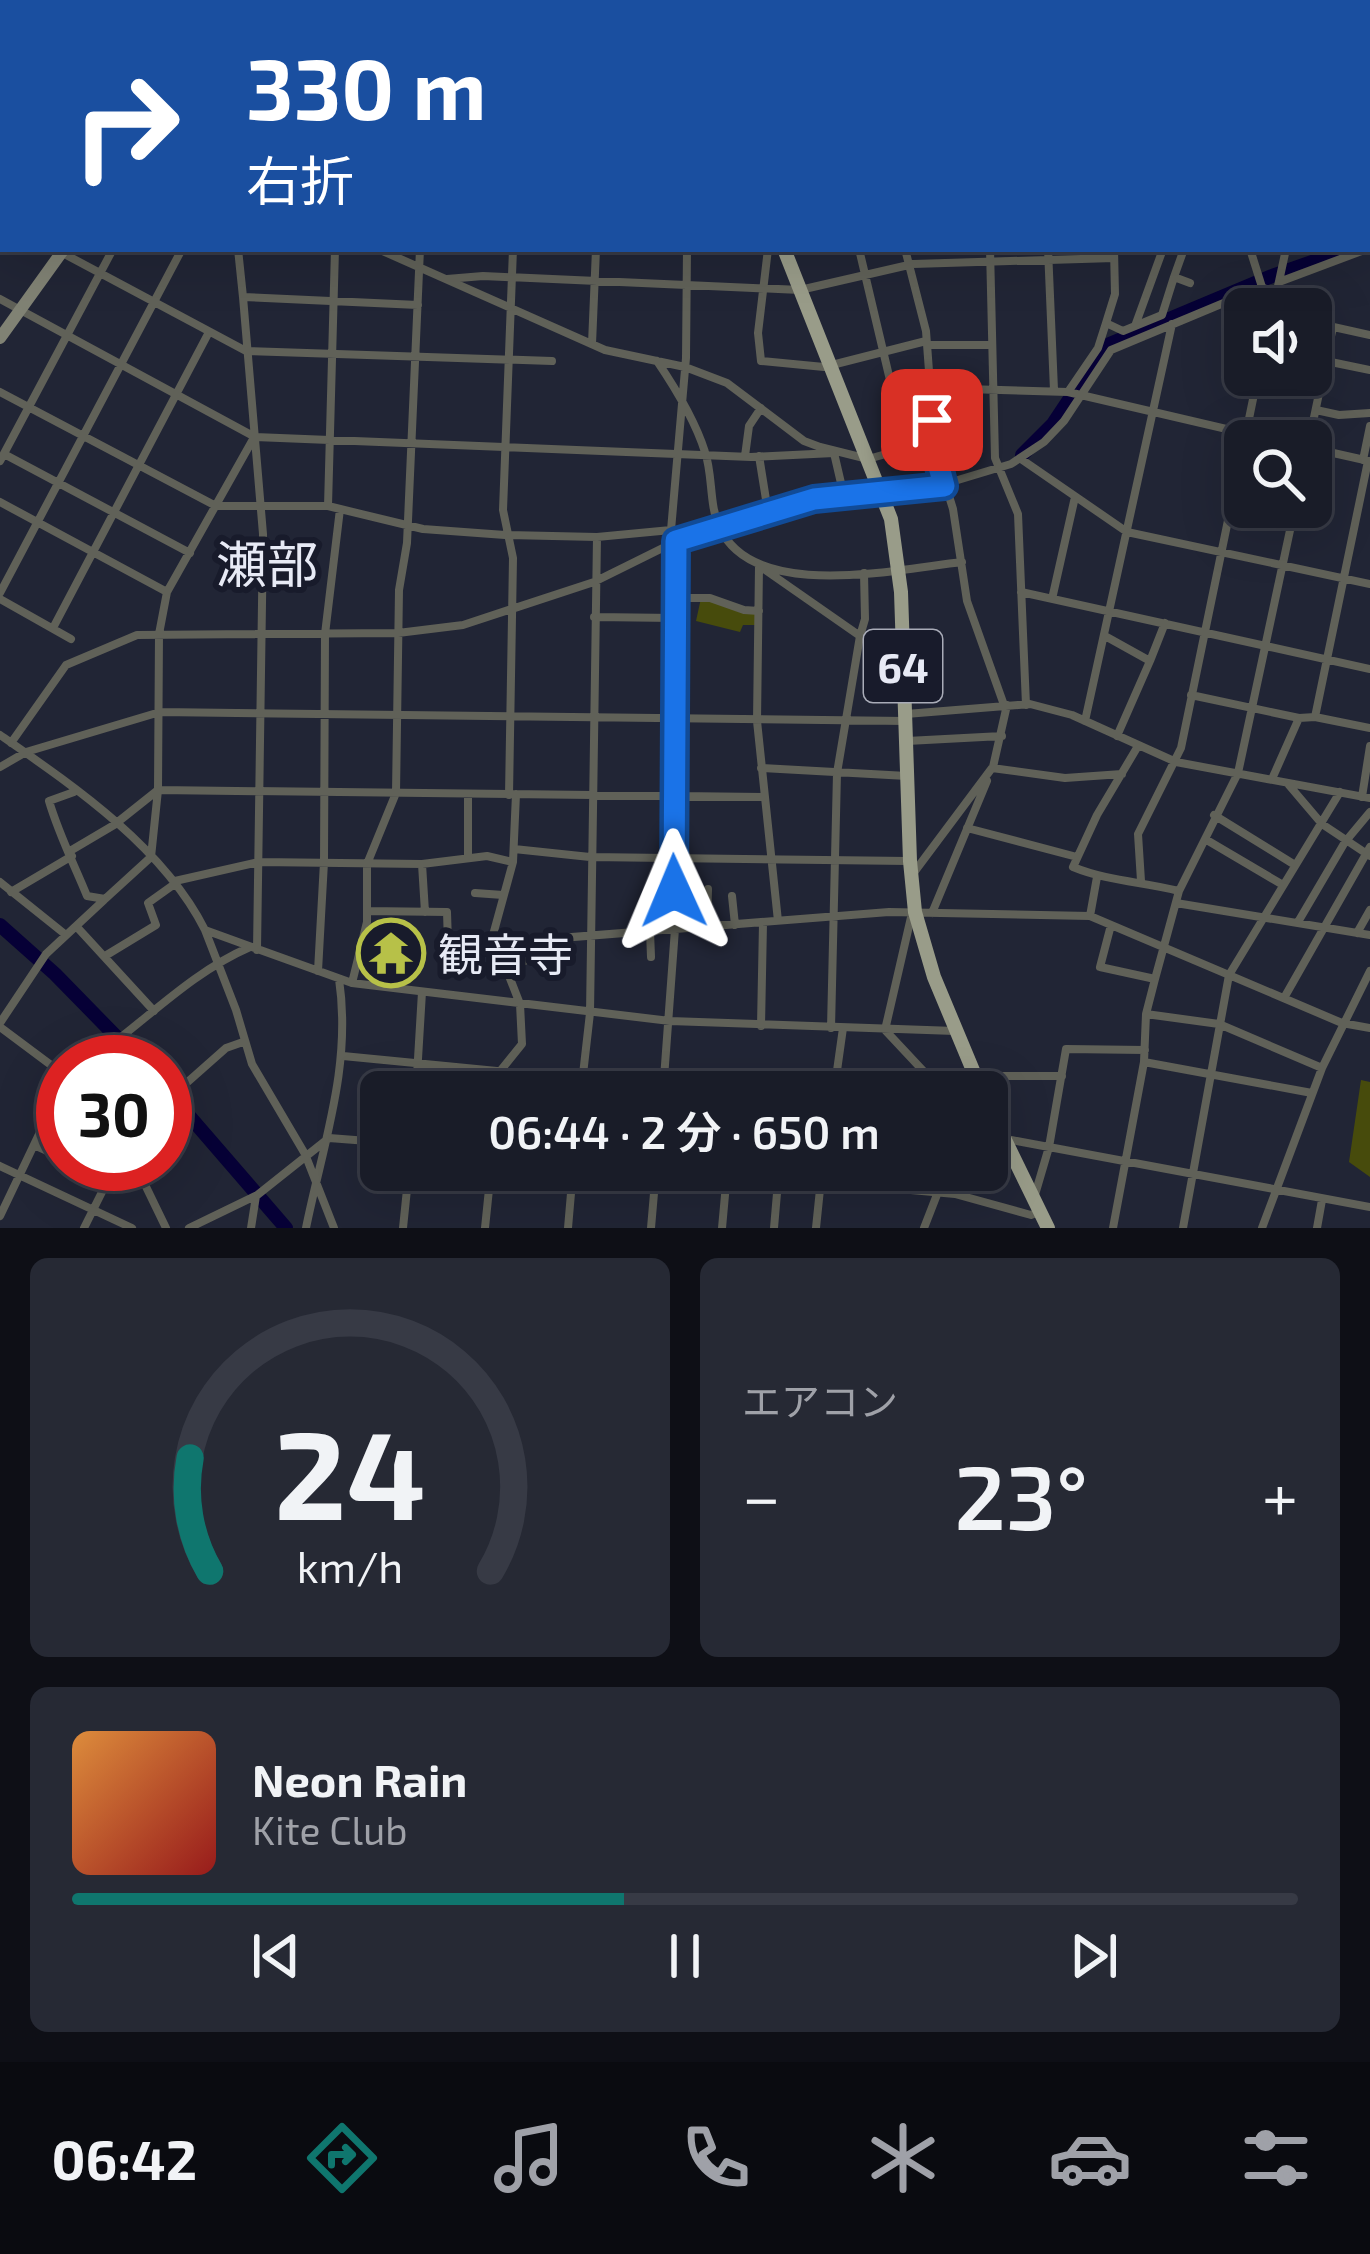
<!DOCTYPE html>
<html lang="ja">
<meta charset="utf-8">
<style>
:root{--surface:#191c28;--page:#262934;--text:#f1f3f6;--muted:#9fa1a8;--line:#373a45;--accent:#0f766e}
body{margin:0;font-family:"Exo 2","Noto Sans JP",sans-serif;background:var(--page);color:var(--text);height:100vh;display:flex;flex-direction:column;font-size:45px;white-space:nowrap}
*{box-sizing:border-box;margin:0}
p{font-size:39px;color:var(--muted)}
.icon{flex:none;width:66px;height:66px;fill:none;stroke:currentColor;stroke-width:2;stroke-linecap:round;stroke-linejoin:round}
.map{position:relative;height:1228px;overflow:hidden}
.side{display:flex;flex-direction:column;gap:30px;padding:30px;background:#0e0f16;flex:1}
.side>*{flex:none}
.guide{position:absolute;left:0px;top:0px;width:1371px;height:252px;box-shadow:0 12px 48px #0002,0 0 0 3px var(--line);background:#1a4fa0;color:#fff;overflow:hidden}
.fabs{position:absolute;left:1224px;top:288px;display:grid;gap:24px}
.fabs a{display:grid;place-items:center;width:108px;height:108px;border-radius:18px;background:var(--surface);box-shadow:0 12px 48px #0002,0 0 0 3px var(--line);font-size:60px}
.speed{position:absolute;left:36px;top:1035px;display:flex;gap:24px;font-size:60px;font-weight:700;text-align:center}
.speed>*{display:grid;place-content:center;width:156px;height:156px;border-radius:50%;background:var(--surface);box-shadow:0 12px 48px #0002,0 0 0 3px var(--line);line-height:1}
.speed .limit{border:18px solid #d22;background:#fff;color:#111}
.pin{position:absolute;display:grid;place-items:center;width:102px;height:102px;color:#fff;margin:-51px;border-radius:24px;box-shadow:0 6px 18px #0006}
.me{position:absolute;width:132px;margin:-66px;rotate:359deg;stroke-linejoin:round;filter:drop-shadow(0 0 9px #0008)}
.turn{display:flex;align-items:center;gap:42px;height:252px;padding:0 48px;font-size:54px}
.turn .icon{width:156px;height:156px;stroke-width:2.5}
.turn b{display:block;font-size:84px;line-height:102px}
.big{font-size:90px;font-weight:600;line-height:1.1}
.side .tile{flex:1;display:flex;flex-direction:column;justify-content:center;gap:18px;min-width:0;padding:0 42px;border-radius:18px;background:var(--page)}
.side .dial{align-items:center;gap:0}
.dial svg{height:312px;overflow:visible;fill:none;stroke:var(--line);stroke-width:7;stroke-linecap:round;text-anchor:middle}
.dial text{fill:var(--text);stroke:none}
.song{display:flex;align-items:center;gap:36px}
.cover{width:144px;height:144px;border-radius:18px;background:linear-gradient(135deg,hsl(30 70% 55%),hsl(0 70% 35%))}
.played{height:12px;border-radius:6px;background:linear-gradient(90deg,var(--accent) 45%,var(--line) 45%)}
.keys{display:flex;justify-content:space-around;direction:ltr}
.heat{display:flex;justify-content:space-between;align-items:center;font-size:66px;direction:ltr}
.side .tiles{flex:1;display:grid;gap:30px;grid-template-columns:1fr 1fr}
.tile:last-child{grid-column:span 2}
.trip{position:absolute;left:360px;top:1071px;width:648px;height:120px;border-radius:18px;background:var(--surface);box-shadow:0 12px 48px #0002,0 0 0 3px var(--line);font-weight:600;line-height:120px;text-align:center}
.menu{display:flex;height:192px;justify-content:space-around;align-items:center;background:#0a0b10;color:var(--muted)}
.menu .icon{width:84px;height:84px}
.menu .current{color:var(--accent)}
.menu b{font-size:54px;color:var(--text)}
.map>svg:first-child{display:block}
.green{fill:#474b0c}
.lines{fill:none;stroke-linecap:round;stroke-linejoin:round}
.river{stroke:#060036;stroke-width:14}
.minor{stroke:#606158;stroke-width:8}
.tertiary{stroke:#606158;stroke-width:10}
.secondary{stroke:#808274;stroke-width:12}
.primary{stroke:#999c89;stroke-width:14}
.route-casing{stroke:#114b97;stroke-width:30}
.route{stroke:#1a73e8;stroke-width:21}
.labels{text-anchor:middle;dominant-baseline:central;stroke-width:12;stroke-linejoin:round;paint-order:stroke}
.shield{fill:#181b2b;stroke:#a9acb8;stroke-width:3}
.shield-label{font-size:42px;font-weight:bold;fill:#e7eaf5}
.poi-label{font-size:45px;fill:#e7eaf5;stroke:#181b2b;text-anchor:start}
.quarter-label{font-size:51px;fill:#e7eaf5;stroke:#181b2b}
</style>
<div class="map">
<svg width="1370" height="1228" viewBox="0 0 1370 1228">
<rect width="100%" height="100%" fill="#212535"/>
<path class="green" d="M701,598L757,614V625H743L740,632L696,621Z
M1361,1080L1370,1082V1177L1349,1162Z"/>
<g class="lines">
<path class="river" d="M1352,0L1355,3
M1368,242H1370
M1022,455L1053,424L1105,346L1272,276L1349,249
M0,925L55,974L141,1062
M165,1088L286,1228"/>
<path class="minor" d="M106,0L111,3
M829,0V3
M926,0V3
M980,0V3
M1044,0V3
M1107,0V3
M1345,0L1348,3
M22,3V0
M247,3V0
M295,3L296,0
M359,3L360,0
M442,3V0
M484,3L485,0
M527,3V0
M1368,17L1370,15
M0,88H3
M1368,89L1370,88
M1368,107L1370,108
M0,172L3,171
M1368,183L1370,174
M0,215L3,211
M1368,219L1370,218
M55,249L246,351L552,361
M238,249L243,297
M378,249L605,350L685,367L727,383L804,441L820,447L868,459L886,454L935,451
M768,249L758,333L761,361L824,367L926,341
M859,249L907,452
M905,249L926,331L935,451L953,509L967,601L1004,705
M990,249L995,458L1018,514L1026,705
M1048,249L1054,390
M1114,249L1115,294L1106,323L1123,331L1162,315L1174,277L1190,283
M1250,249L1262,287
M1174,277L1184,249
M447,279L483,276L800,290L913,264L1114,258
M1279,282L1367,249
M0,299L255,437L751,457L834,453L844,496
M1273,309L1286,249
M1311,322L1370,335
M1135,326L1163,249
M592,344L596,249
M928,345H990
M657,361C676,389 695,420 705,452C713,475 709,504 719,526C752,603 897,569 962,562
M1326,361L1370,370
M930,388L1068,392L1278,441
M0,392L216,506H328L423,529L505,535L597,537L671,530L676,541L675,929L663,1092
M1068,392L1098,348L1106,323
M1316,410L1339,415L1370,413
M1309,441L1333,327
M1311,448L1369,461
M4,454L190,553
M745,456L749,426L761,408
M759,456L768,512
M1021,459L1127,532L1370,584
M1363,460L1370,426
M0,461L113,249
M0,502L167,592
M328,506L335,249
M671,530L686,358L687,249
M759,566L757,721L778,921
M761,567L860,636L865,619L864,573
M1021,592L1370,669
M0,593L182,249
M676,598H710L744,610L759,611
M0,599L71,639
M1052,599L1075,497
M594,617L675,618
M53,628L209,332
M1105,636L1150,661L1117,736
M1150,661L1165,623
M1191,695L1299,718
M906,714L1030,704L1072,715L1176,762L1370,798
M1315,717L1368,461
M1085,721L1172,324
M0,735C75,787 163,847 205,930L352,983L670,1021L955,1031
M907,741L1002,736
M11,743L66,665L137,635L398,633L463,625L594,582L695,532L814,499L928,489L1011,464L1044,442L1064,421L1111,350L1262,287L1276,294
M1138,746L1097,815L1073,867C1107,881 1143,882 1179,891
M0,767L26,752L160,712L905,721
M993,767L1007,705
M761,768L907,776
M1272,779L1299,718L1315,717L1370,728
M1288,784L1322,824L1370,856
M74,792L49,801C59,835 74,864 87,896L105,899L151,857L158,790L159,634L167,592L252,441
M509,795L513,558L503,510L513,249
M1362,797L1370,746
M1214,815L1295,865
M967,828L1077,857
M1205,839L1283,885
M514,849L590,857L908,861
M70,851L114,825L158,790L763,797
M468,858V795
M422,864L425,912
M912,875L992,768L1065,778L1122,774
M175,881L259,862L422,864L487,856L513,862
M1141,881L1138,834L1181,748L1258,375
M0,882L66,935
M11,892L72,856
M475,893L503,895
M732,896L735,925
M1176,903L1370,935
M367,911L447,912L448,943
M912,913L885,1030L943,1092
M932,913L987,781
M1090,916L1097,877
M1298,922L1345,842L1370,812
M1111,925L1100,967L1155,979
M76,926L154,1011
M707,927L708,889
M205,930L236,1010L252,1064L305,1154L334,1228
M650,931L651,957
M1357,933L1370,910
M497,943L889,912L1090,916L1342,1023L1370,1028
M257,950L263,534L243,297L418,305
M105,956L156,925L148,903L176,883
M508,969L529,959L552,941
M318,971L324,862L325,634L340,509
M352,983L367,922V864L396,793L399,590L407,543L420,249
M1284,998L1370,847
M1146,1014L1219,1024L1322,1068
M0,1023L46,954L104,900
M761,1026L763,923
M0,1027L63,1074
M831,1028L837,773L860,636L901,662
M343,1056L663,1087
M88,1062C143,1024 188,974 250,947
M1144,1062L1312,1093
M416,1092L422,992
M498,1092L501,1070L522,1044L520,1004L493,935L513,862L516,794
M581,1092L590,1013L597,537
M834,1092L843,1028
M960,1092L1004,1076H1062
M165,1102L226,1048L243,1042
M48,1116L63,1123
M1006,1139L1370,1207
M34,1145L63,1158
M76,1164L109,1179
M135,1164L166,1228
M0,1166L132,1228
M690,1170L955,1194L1031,1215L1039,1212
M955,1194L959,1170
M1034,1198L1049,1147L1066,1049L1145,1050
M0,1216L63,1084
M84,1228L116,1164
M189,1228L255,1196
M251,1228L256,1196L329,1138L381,1142
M306,1228C323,1144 352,1066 339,979
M403,1228L409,1170
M485,1228L491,1170
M568,1228L573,1170
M651,1228L656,1170
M722,1228L727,1173
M774,1228L779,1170
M816,1228L822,1170
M924,1228L938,1192
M1113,1228L1144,1062L1146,1014L1155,979L1179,891L1238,773L1295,507
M1183,1228L1229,975L1340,792
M1262,1228L1322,1068L1370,971
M1317,1228L1322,1200"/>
<path class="tertiary" d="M684,0L685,3"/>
<path class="secondary" d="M173,3L174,0
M0,338L64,249"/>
<path class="primary" d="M713,0V3
M784,249L891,519L901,592L910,861L915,912L934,977L982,1092
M987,1103L1048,1228"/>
</g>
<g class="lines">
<defs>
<path id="route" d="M674,891L676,541L814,499L944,486L935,451L932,420"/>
</defs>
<use href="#route" class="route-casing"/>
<use href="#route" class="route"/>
</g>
<defs>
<symbol id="temple-ring" viewBox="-11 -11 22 22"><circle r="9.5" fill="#181b2b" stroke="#b7c148" stroke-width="1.5"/><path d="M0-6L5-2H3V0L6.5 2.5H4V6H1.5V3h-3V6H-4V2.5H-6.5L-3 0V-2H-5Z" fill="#b7c148"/></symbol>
</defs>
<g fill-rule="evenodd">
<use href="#temple-ring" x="353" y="915" width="76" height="76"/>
</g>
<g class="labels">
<rect class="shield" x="864" y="630" width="78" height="72" rx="9"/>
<g class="shield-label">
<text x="903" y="666">64</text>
</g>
<g class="poi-label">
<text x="438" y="953">観音寺</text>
</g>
<g class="quarter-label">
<text x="267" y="562">瀬部</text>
</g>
</g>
</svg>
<div class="fabs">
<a><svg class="icon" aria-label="sound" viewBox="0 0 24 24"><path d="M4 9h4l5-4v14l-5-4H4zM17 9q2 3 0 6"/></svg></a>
<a><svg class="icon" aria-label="search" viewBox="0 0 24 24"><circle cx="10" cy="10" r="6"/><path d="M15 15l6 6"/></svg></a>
</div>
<div class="speed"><div class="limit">30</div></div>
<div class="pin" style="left:932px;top:420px;background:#d93025"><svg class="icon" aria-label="arrive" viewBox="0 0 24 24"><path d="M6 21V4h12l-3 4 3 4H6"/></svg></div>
<svg class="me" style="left:674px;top:891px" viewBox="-20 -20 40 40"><path d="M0-17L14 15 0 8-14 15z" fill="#1a73e8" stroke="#fff" stroke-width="4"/></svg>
<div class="trip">06:44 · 2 分 · 650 m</div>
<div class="guide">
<div class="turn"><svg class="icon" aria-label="right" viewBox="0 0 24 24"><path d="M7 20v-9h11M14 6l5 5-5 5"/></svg><div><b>330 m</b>右折</div></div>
</div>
</div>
<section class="side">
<div class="tiles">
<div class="tile dial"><svg viewBox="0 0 100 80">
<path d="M14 69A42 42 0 1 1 86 69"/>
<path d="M14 69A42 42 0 0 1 9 40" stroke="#0f766e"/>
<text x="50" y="56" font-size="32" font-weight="700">24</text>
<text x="50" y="72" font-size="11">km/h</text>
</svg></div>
<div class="tile"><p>エアコン</p>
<div class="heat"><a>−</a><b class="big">23°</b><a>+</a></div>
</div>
<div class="tile">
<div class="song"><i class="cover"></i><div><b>Neon Rain</b><p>Kite Club</p></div></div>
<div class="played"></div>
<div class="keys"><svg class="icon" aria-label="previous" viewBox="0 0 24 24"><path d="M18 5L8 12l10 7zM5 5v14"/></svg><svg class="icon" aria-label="pause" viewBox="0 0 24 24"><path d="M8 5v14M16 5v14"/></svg><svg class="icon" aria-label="next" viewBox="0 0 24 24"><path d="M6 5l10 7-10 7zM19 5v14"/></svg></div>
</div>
</div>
</section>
<nav class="menu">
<b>06:42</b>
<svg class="icon current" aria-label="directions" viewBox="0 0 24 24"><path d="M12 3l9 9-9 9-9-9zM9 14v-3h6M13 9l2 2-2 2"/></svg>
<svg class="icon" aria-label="music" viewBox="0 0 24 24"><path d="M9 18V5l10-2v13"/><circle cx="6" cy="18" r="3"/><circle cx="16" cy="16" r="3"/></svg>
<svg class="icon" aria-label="phone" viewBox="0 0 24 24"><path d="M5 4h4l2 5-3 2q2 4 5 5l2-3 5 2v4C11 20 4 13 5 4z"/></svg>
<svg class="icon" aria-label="climate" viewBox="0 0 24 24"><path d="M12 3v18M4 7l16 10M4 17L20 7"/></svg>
<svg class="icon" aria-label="car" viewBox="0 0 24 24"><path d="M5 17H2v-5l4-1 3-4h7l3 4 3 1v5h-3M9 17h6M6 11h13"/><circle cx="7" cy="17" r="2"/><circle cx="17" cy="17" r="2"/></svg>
<svg class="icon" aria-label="filters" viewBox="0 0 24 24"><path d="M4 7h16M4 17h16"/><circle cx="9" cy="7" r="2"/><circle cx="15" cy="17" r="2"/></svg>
</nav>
